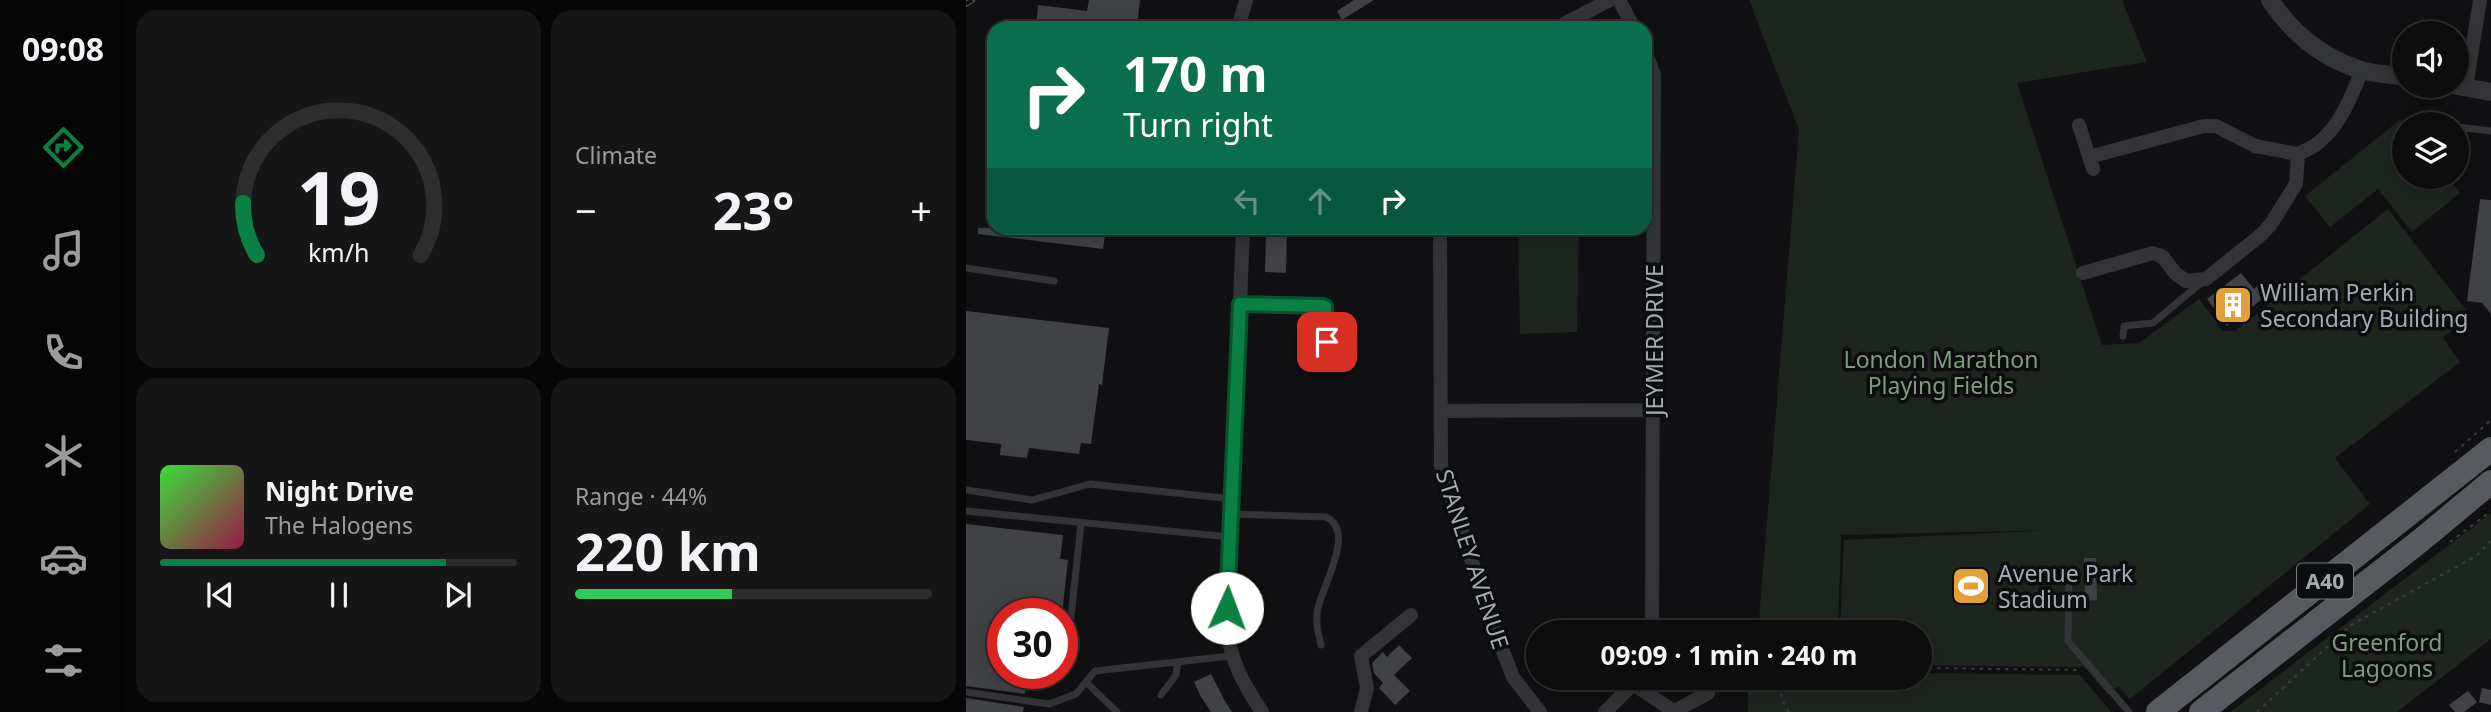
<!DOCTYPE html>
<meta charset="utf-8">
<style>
:root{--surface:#0d0d0e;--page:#161617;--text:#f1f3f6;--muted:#9a9c9e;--line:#2d2d2e;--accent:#0b8043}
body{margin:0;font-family:"Noto Sans",sans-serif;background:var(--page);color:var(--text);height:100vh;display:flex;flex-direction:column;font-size:26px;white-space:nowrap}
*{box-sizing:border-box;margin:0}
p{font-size:23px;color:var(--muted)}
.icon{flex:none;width:38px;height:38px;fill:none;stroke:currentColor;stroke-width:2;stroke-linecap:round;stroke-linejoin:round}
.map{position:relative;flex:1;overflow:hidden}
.sheet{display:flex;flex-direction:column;gap:10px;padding:10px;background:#070708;width:840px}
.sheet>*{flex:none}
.banner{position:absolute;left:21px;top:21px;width:665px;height:214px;border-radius:21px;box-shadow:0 4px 18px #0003,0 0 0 2px var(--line);background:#0b6e4f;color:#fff;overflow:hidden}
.tools{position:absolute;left:1426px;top:21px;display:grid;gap:14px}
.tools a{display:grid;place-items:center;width:77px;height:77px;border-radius:50%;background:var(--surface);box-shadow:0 4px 18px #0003,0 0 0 2px var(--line);font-size:35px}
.speed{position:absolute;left:21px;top:598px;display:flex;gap:14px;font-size:35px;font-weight:700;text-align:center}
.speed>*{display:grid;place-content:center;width:91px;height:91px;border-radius:50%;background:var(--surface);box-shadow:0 4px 18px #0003,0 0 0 2px var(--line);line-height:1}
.speed .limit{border:10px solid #d22;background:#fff;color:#111}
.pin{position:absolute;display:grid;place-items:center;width:60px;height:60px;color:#fff;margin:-30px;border-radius:14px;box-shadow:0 4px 10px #0006}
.me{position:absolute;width:77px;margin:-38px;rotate:2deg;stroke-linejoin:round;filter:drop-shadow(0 0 5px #0008)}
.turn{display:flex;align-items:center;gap:24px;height:147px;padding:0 21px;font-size:32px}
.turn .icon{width:91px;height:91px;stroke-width:2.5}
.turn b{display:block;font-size:49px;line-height:60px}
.lanes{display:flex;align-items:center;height:66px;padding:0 21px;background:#0003;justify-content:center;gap:35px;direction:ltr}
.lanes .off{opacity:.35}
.big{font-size:52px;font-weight:700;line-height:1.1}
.sheet .widget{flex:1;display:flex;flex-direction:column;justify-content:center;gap:10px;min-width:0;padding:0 24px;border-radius:21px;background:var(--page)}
.sheet .dial{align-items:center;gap:0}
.dial svg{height:182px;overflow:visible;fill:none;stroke:var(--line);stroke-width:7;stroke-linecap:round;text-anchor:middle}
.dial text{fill:var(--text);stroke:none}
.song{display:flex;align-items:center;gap:21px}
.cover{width:84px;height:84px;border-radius:10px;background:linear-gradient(135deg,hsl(120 70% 55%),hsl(340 70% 35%))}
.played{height:7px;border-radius:4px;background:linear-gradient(90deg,var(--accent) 80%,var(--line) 80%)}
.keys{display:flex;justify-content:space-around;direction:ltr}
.heat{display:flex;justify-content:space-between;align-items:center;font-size:38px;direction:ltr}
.charge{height:10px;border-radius:5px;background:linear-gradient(90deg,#34c759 44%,var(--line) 0)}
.sheet .tiles{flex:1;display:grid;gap:10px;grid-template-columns:repeat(2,1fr)}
.trip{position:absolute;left:560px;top:620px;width:406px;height:70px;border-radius:35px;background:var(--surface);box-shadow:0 4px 18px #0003,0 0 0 2px var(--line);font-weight:700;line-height:70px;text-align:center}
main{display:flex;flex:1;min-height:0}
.dock{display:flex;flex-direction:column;width:126px;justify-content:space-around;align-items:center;background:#050506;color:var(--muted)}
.dock .icon{width:49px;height:49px}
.dock .active{color:var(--accent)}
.dock b{font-size:32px;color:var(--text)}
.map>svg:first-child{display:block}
.green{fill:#1e251f}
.building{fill:#404246}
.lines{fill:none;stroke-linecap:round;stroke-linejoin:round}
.path{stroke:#393b3e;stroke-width:2;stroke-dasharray:3.5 5;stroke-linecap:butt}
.service{stroke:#333437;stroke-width:7}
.minor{stroke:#333437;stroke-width:14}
.tertiary{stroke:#333437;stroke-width:18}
.trunk{stroke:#575a5f;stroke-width:24}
.rail-casing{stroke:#4c4e52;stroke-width:6}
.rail{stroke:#0c0d0e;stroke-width:3.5;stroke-dasharray:10;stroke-linecap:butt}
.route-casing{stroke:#07532c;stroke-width:18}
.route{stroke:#0b8043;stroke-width:12}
.labels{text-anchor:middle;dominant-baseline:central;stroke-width:7;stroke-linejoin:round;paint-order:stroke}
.shield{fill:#0c0d0e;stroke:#767a81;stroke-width:2}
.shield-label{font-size:21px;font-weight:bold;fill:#a4a9b2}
.poi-label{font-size:23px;fill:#a4a9b2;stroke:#0c0d0e;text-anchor:start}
.street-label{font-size:23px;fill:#a4a9b2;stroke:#0c0d0e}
.park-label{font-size:23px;fill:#7c9c7c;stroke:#0c0d0e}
</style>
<main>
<nav class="dock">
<b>09:08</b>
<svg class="icon active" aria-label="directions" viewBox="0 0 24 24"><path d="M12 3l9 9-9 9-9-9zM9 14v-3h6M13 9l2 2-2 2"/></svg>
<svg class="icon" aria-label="music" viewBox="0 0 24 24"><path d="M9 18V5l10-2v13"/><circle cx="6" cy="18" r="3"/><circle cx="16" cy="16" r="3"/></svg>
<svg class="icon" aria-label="phone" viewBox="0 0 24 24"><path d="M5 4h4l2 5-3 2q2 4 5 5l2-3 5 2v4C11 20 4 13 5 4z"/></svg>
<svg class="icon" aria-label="climate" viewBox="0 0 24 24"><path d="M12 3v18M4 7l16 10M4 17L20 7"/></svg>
<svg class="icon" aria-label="car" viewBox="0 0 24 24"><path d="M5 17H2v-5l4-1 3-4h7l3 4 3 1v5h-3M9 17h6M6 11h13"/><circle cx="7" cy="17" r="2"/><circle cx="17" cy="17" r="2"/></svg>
<svg class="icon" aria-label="filters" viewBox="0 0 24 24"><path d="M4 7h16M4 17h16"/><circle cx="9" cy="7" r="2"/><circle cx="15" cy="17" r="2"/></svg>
</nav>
<section class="sheet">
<div class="tiles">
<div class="widget dial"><svg viewBox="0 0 100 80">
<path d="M14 69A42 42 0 1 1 86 69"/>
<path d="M14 69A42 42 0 0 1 8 46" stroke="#0b8043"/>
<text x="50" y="56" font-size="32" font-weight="700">19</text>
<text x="50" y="72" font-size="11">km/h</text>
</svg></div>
<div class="widget"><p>Climate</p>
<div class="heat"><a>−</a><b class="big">23°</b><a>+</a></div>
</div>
<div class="widget">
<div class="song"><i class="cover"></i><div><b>Night Drive</b><p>The Halogens</p></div></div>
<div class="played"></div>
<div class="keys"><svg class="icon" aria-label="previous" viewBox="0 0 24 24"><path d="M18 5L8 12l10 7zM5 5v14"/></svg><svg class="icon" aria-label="pause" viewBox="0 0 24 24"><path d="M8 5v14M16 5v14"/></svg><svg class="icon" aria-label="next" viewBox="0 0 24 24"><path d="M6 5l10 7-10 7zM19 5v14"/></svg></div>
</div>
<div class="widget"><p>Range · 44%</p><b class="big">220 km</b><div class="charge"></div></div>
</div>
</section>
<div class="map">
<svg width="1525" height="712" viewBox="0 0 1525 712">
<rect width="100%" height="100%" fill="#111113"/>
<path class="green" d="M783,0H1156L1181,62L1051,83L1136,345L1173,343L1233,299L1257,331H1269L1422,209L1504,315L1477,338L1494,362L1369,458L1404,504L1164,699L1152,686L1142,695L1118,667L954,665V632H874L878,540L1087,530L875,535L872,632H792L833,130Z
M1435,119L1440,124L1438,177H1482L1494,193L1446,232L1412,189L1364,227L1339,196Z
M552,228H613L611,332L554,334Z
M1525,513V639L1431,712H1264Z
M954,673L1114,675L1145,712H782V677H954Z"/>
<path class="building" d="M123,0H174L171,28H70L72,5L121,11Z
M388,0H408L376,20L371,11Z
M1514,199L1525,200V314L1516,303L1501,301Z
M12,228H140L137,249L12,234Z
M300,232L321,233L320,273L299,272Z
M1275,273L1288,289L1291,286L1299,297L1261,326L1241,299Z
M0,311L143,328L136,385L133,384L125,444L115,443L113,454L63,448L61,458L34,455L35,444L0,440Z
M0,524L97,535L94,559L102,560L96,614H37V674H62L59,694L0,686Z
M1118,558H1130L1131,600L1119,601Z
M433,645L446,658L428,675L444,691L429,705L413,688L417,683L408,673L406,663L417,652L421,657Z
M245,674L259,701L266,712H245L234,695L228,682Z
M1516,688L1525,690V705L1513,702Z
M1502,691L1511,702L1498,712H1489L1483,705Z
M0,698L58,707L57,712H0Z"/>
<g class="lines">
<path class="path" d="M1489,452L1525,420
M1484,542L1525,511
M954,668L1113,670
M810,677L819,707L823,712
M696,686L733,677
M1291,712L1385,625L1510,556L1525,541"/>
<path class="service" d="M1491,127L1525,131
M0,268L88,281
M274,304L357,306L359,307L361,342
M1157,336L1158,326L1187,323L1236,282
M0,490L66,500L124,484L266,499
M0,511L264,537
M266,514L360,517C390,530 357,585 352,608C349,622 352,632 355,645
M1103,576L1102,641L1163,712
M103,635L115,524
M120,682L151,712
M0,692L83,704L110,694L129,671L264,656
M195,695L210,675L212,662"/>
<path class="minor" d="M653,0L668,28
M272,28L280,0
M590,28L644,0
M679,50L688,75L686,632
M1500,87L1514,0
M1113,125L1127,169
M1123,157L1238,126H1250L1289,146L1332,154
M277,228L261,631C266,664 278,685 296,712
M474,228L475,466L526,623L547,677L574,712
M1117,273L1187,253L1197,257L1209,273L1220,281L1240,279L1296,234L1305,224L1330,184L1332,154C1338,151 1346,148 1352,143C1373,128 1387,93 1396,70
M475,411L688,410
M667,684L709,712
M709,711L742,693
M395,712L401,688L395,656L445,615
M639,712L667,684L670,677"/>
<path class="tertiary" d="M1304,0C1326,33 1357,58 1395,70C1408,74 1424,74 1438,77
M1491,86L1525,92"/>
<path class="trunk" d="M1192,712L1525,449
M1235,712L1454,541L1525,482"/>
<defs>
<path id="rail" d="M0,4L6,0"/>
</defs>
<use href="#rail" class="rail-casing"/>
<use href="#rail" class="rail"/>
</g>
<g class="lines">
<defs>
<path id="route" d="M261,608L274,304L357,306L359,307L361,342"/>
</defs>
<use href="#route" class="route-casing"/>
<use href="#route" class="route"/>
</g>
<defs>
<symbol id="building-square" viewBox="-11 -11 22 22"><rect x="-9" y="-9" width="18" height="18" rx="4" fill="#e2a03a" stroke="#0c0d0e"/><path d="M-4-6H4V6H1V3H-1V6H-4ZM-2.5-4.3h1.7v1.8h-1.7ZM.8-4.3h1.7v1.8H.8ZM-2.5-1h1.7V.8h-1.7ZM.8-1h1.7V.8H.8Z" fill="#fff"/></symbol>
<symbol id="stadium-square" viewBox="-11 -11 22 22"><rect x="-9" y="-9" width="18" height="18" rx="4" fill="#e2a03a" stroke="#0c0d0e"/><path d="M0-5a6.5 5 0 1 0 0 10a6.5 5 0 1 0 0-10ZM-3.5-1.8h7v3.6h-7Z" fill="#fff"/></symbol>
</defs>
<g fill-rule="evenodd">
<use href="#building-square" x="1245" y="283" width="44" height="44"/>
<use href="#stadium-square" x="983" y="564" width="44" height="44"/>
</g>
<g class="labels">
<rect class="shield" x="1331" y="563.5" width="56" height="35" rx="5"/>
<g class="shield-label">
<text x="1359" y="581">A40</text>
</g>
<g class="poi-label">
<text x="1294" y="292">William Perkin<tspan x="1294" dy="26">Secondary Building</tspan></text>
<text x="1032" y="573">Avenue Park<tspan x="1032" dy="26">Stadium</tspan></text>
</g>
<g class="street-label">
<text transform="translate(688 340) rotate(-90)">JEYMER DRIVE</text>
<text transform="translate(507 559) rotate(72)">STANLEY AVENUE</text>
</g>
<g class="park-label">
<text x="975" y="359">London Marathon<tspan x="975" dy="26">Playing Fields</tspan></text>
<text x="1421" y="642">Greenford<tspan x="1421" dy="26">Lagoons</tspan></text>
</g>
</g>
</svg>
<div class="tools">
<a><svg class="icon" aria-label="sound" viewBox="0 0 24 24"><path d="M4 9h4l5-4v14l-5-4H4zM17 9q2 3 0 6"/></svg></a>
<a><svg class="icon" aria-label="layers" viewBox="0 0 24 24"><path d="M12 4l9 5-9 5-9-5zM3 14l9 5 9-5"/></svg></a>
</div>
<div class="speed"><div class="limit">30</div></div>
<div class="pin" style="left:361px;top:342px;background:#d93025"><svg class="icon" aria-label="arrive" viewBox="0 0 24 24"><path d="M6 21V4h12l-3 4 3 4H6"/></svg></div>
<svg class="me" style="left:261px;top:608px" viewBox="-20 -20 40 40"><circle r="19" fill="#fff"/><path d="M0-13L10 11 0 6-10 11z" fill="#0b8043"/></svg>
<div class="trip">09:09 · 1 min · 240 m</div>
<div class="banner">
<div class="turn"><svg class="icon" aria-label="right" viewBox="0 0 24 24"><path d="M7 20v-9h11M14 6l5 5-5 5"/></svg><div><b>170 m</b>Turn right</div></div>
<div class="lanes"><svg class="icon off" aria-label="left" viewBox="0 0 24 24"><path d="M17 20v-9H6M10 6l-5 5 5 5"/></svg><svg class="icon off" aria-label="ahead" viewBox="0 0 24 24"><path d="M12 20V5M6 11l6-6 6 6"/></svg><svg class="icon" aria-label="right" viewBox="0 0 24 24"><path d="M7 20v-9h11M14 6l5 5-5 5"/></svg></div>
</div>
</div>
</main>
